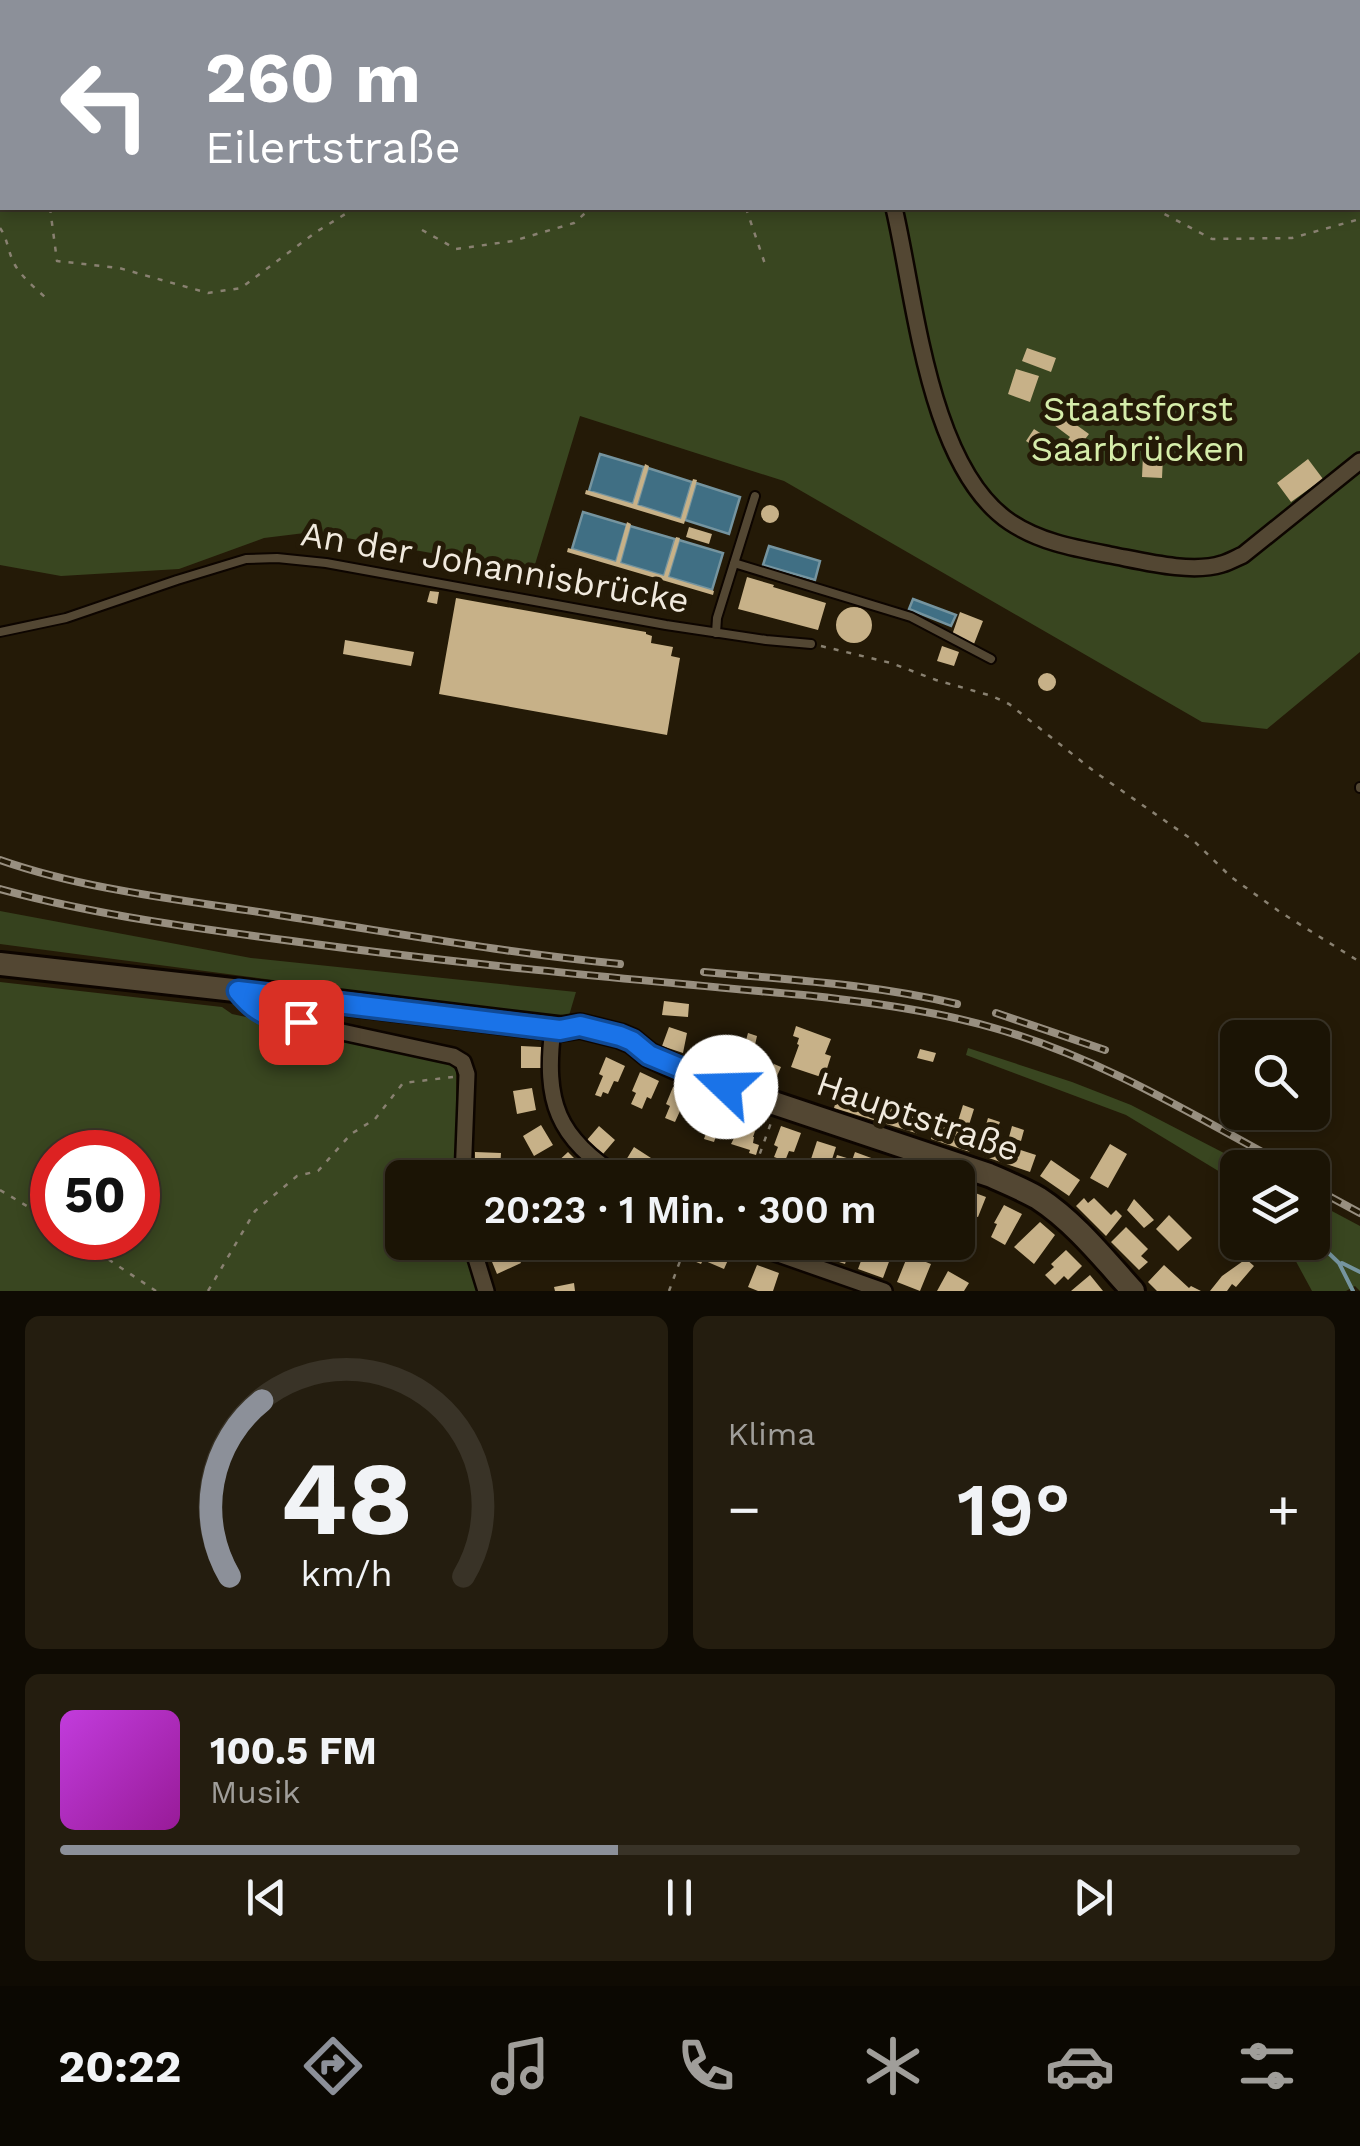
<!DOCTYPE html>
<html lang="de">
<meta charset="utf-8">
<style>
:root{--surface:#1b1405;--page:#241d0f;--text:#f1f3f6;--muted:#a09e9a;--line:#393327;--accent:#8c9099}
body{margin:0;font-family:"Work Sans",sans-serif;background:var(--page);color:var(--text);height:100vh;display:flex;flex-direction:column;font-size:38px;white-space:nowrap}
*{box-sizing:border-box;margin:0}
p{font-size:32px;color:var(--muted)}
.icon{flex:none;width:55px;height:55px;fill:none;stroke:currentColor;stroke-width:2;stroke-linecap:round;stroke-linejoin:round}
.map{position:relative;height:1291px;overflow:hidden}
.sheet{display:flex;flex-direction:column;gap:25px;padding:25px;background:#0f0b03;flex:1}
.sheet>*{flex:none}
.guide{position:absolute;left:0px;top:0px;width:1360px;height:210px;box-shadow:0 5px 15px #0003,0 0 0 2px var(--line);background:#8c9099;color:#fff;overflow:hidden}
.fabs{position:absolute;left:1220px;top:1020px;display:grid;gap:20px}
.fabs a{display:grid;place-items:center;width:110px;height:110px;border-radius:15px;background:var(--surface);box-shadow:0 5px 15px #0003,0 0 0 2px var(--line);font-size:50px}
.speed{position:absolute;left:30px;top:1130px;display:flex;gap:20px;font-size:50px;font-weight:700;text-align:center}
.speed>*{display:grid;place-content:center;width:130px;height:130px;border-radius:50%;background:var(--surface);box-shadow:0 5px 15px #0003,0 0 0 2px var(--line);line-height:1}
.speed .limit{border:15px solid #d22;background:#fff;color:#111}
.pin{position:absolute;display:grid;place-items:center;width:85px;height:85px;color:#fff;margin:-42px;border-radius:20px;box-shadow:0 5px 15px #0006}
.me{position:absolute;width:110px;margin:-55px;rotate:291deg;stroke-linejoin:round;filter:drop-shadow(0 0 8px #0008)}
.turn{display:flex;align-items:center;gap:35px;height:210px;padding:0 40px;font-size:45px}
.turn .icon{width:130px;height:130px;stroke-width:2.5}
.turn b{display:block;font-size:70px;line-height:85px}
.big{font-size:75px;font-weight:600;line-height:1.1}
.sheet .widget{flex:1;display:flex;flex-direction:column;justify-content:center;gap:15px;min-width:0;padding:0 35px;border-radius:15px;background:var(--page)}
.sheet .dial{align-items:center;gap:0}
.dial svg{height:260px;overflow:visible;fill:none;stroke:var(--line);stroke-width:7;stroke-linecap:round;text-anchor:middle}
.dial text{fill:var(--text);stroke:none}
.song{display:flex;align-items:center;gap:30px}
.cover{width:120px;height:120px;border-radius:15px;background:linear-gradient(135deg,hsl(290 70% 55%),hsl(300 70% 35%))}
.played{height:10px;border-radius:5px;background:linear-gradient(90deg,var(--accent) 45%,var(--line) 45%)}
.keys{display:flex;justify-content:space-around;direction:ltr}
.heat{display:flex;justify-content:space-between;align-items:center;font-size:55px;direction:ltr}
.sheet .tiles{flex:1;display:grid;gap:25px;grid-template-columns:1fr 1fr}
.widget:last-child{grid-column:span 2}
.trip{position:absolute;left:385px;top:1160px;width:590px;height:100px;border-radius:15px;background:var(--surface);box-shadow:0 5px 15px #0003,0 0 0 2px var(--line);font-weight:600;line-height:100px;text-align:center}
.menu{display:flex;height:160px;justify-content:space-around;align-items:center;background:#0b0802;color:var(--muted)}
.menu .icon{width:70px;height:70px}
.menu .current{color:var(--accent)}
.menu b{font-size:45px;color:var(--text)}
.map>svg:first-child{display:block}
.green{fill:#36421e}
.forest{fill:#394620;fill-rule:evenodd}
.water{fill:#406f84;stroke:#75949f;stroke-width:2.5}
.lines{fill:none;stroke-linecap:round;stroke-linejoin:round}
.stream{stroke:#75949f;stroke-width:4}
.building{fill:#c7b188}
.service-casing{stroke:#0d0500;stroke-width:12}
.minor-casing{stroke:#0d0500;stroke-width:20}
.secondary-casing{stroke:#0d0500;stroke-width:28}
.motorway-casing{stroke:#0d0500;stroke-width:32}
.path{stroke:#898171;stroke-width:2.5;stroke-dasharray:5 8;stroke-linecap:butt}
.service{stroke:#534733;stroke-width:8}
.minor{stroke:#534733;stroke-width:15}
.secondary{stroke:#534733;stroke-width:22}
.motorway{stroke:#d7b86a;stroke-width:28}
.rail-casing{stroke:#988f80;stroke-width:8}
.rail{stroke:#241a07;stroke-width:4;stroke-dasharray:11;stroke-linecap:butt}
.route-casing{stroke:#114b97;stroke-width:25}
.route{stroke:#1a73e8;stroke-width:18}
.labels{text-anchor:middle;dominant-baseline:central;stroke-width:10;stroke-linejoin:round;paint-order:stroke}
.park-label{font-size:35px;fill:#d5edaa;stroke:#241a07}
.street-label{font-size:35px;fill:#f1eade;stroke:#241a07}
</style>
<div class="map">
<svg width="1360" height="1291" viewBox="0 0 1360 1291">
<rect width="100%" height="100%" fill="#241a07"/>
<path class="green" d="M0,911L251,958L576,992L568,1019L0,944Z"/>
<path class="forest" d="M0,0H1168L1173,2H2V208H1358V74L1360,75V652L1267,729L1202,722L784,481L580,416L533,571L313,532L264,538L179,569L61,576L0,565Z
M0,982L222,1007L232,1014L447,1060L456,1071L457,1177L402,1178V1242L463,1243L479,1291H0ZM52,1152H138V1238H52Z
M968,1048L1072,1082L1131,1105L1251,1167L1238,1168L1237,1190L1225,1175L1126,1115L966,1055Z
M1313,1201L1360,1226V1291L1355,1286L1346,1291H1312L1286,1243L1312,1242Z"/>
<path class="water" d="M600,454L644,467L633,504L589,491Z
M648,468L692,482L681,519L637,505Z
M696,483L740,497L729,534L685,520Z
M583,512L627,525L616,562L572,549Z
M630,526L675,539L664,576L620,563Z
M679,540L723,553L712,590L668,577Z
M769,546L820,561L815,580L763,565Z
M913,599L956,615L951,626L909,609Z"/>
<g class="lines">
<path class="stream" d="M1312,1237L1339,1263L1353,1291
M1342,1263L1360,1272"/>
</g>
<path class="building" d="M1027,348L1056,358L1051,372L1022,361Z
M1016,369L1039,376L1030,402L1008,394Z
M1050,406L1089,434L1073,455L1062,447L1070,437L1042,416Z
M1034,429L1060,446L1052,458L1026,441Z
M1143,455L1163,457L1162,478L1142,477Z
M1308,459L1323,479L1291,502L1277,483Z
M645,464L649,466L637,505L681,519L693,479L697,480L684,524L585,494L586,490L633,504Z
M761 514a9 9 0 1 1 18 0a9 9 0 1 1-18 0Z
M627,522L631,524L620,563L664,576L676,537L680,538L668,577L714,591L713,595L567,552L568,548L616,562Z
M689,527L712,534L709,544L686,537Z
M747,577L774,585L773,587L826,603L818,630L738,609Z
M430,591L439,592L437,604L427,602Z
M456,598L646,632V634L652,636L651,643L673,647L671,656L680,658L667,735L439,694Z
M836 625a18 18 0 1 1 36 0a18 18 0 1 1-36 0Z
M960,612L983,621L974,644L952,635Z
M345,640L414,652L411,666L343,654Z
M942,646L959,652L954,666L937,661Z
M1038 682a9 9 0 1 1 18 0a9 9 0 1 1-18 0Z
M664,1001L689,1004L688,1017L662,1015Z
M796,1026L831,1039L825,1054L831,1056L824,1078L791,1067L799,1045L797,1044L799,1038L793,1036Z
M669,1027L687,1033L683,1053L662,1046Z
M748,1033L757,1036L748,1076L737,1073Z
M707,1042L734,1051L728,1070L701,1061Z
M521,1046L541,1047V1068H521Z
M920,1049L936,1053L933,1062L917,1058Z
M606,1057L625,1066L618,1082L614,1081L608,1094L603,1092L601,1097L595,1095L603,1076L599,1074Z
M774,1064L781,1067L773,1085L765,1082Z
M640,1072L659,1081L651,1099L647,1097L642,1109L631,1104L636,1093L632,1091Z
M673,1087L692,1094L684,1112L680,1111L675,1122L665,1118L670,1106L666,1104Z
M532,1088L536,1110L517,1114L513,1091Z
M839,1090L876,1102L877,1097L926,1112L919,1134L834,1108Z
M706,1103L725,1109L714,1142L704,1139L708,1127L699,1124Z
M963,1105L974,1109L969,1125L958,1121Z
M740,1113L759,1120L753,1137H754L753,1143L759,1145L756,1155L749,1153L750,1150L731,1144L736,1134L733,1132Z
M988,1118L1000,1122L996,1132L985,1128Z
M937,1121L976,1133L970,1152L931,1139Z
M541,1125L553,1145L534,1156L523,1136Z
M599,1126L615,1140L603,1154L587,1140Z
M781,1126L801,1133L794,1152L789,1151L785,1161L774,1157L778,1147L774,1145Z
M1012,1126L1024,1130L1021,1141L1009,1137Z
M989,1140L1036,1155L1030,1172L983,1156Z
M817,1141L836,1147L826,1178L811,1174L815,1160L811,1159Z
M1110,1144L1127,1154L1108,1188L1090,1178Z
M634,1147L651,1158L640,1176L623,1165Z
M475,1152L501,1153L500,1170L475,1169Z
M568,1152L583,1167L572,1178H566L554,1165Z
M855,1152L874,1159L868,1178H852L853,1174L848,1172Z
M837,1155L850,1159L844,1178L831,1174Z
M1051,1160L1080,1180L1069,1196L1040,1176Z
M893,1162L913,1169L910,1178H888Z
M876,1167L887,1171L885,1178L872,1177Z
M967,1190L986,1197L978,1217L974,1216L970,1228L959,1224L964,1211L960,1209Z
M1084,1198L1088,1203L1094,1198L1111,1215L1116,1210L1122,1216L1106,1236L1076,1206Z
M1134,1199L1154,1220L1144,1228L1127,1210Z
M1004,1205L1022,1214L1005,1245L991,1237L997,1224L994,1223Z
M1169,1215L1192,1238L1178,1251L1156,1229Z
M1040,1222L1055,1235L1034,1264L1014,1247Z
M1126,1227L1148,1249L1141,1256L1148,1262L1139,1270L1111,1242Z
M505,1242H511L521,1263L497,1274L490,1257L501,1252L498,1246Z
M696,1242L708,1246L711,1242L732,1251L724,1269L703,1260L701,1264L689,1259Z
M785,1242H811L808,1251Z
M826,1242H852L845,1264L821,1256Z
M868,1242L893,1251L883,1278L858,1269Z
M1066,1250L1082,1266L1068,1280L1064,1276L1055,1285L1045,1275L1054,1267L1051,1264Z
M908,1255L931,1264L920,1291L897,1282Z
M1246,1259L1254,1266L1236,1287L1232,1284L1227,1291H1210L1222,1276Z
M757,1265L779,1273L773,1291H758L748,1287Z
M1164,1265L1189,1288L1191,1286L1201,1291H1157L1148,1282Z
M948,1271L969,1283L964,1291H937Z
M1090,1275L1103,1291H1071Z
M574,1283L575,1291H555L554,1287Z"/>
<g class="lines">
<defs>
<path id="service" d="M734,563L911,617L991,659
M0,632L66,618L177,580L246,559L277,558L326,563L666,625L766,640L811,644
M716,633L717,618L755,496
M1360,787V788"/>
<path id="minor" d="M814,0L816,2
M894,208C915,296 928,467 1010,522C1040,542 1074,548 1110,555C1142,561 1191,574 1222,564C1229,562 1236,558 1243,555L1360,461
M238,991L255,1010L268,1016L453,1056L463,1062L467,1074L463,1178
M553,1028C544,1101 556,1138 621,1178
M471,1242L486,1291
M744,1242L884,1291"/>
<path id="secondary" d="M0,964L288,996L561,1029L580,1026L620,1036L632,1041L649,1055L702,1079L989,1175C1005,1182 1022,1189 1038,1198C1075,1222 1104,1259 1133,1291"/>
<path id="motorway" d="M1206,0L1211,2
M1242,0L1247,2
M1358,42H1360"/>
</defs>
<use href="#service" class="service-casing"/>
<use href="#minor" class="minor-casing"/>
<use href="#secondary" class="secondary-casing"/>
<use href="#motorway" class="motorway-casing"/>
<path class="path" d="M411,0L412,2
M744,0L745,2
M114,2L116,0
M0,175L2,178
M0,191L2,190
M50,208L57,261L119,268L208,293L241,288L316,232L355,208
M746,208L766,267
M1153,208L1212,239L1292,238L1360,219
M0,228C8,239 8,253 15,265C23,279 38,290 49,301
M422,230L456,249L513,241L574,223L591,208
M821,646L891,663L936,680L992,696L1009,704L1095,772L1194,841L1231,877L1280,912L1360,962
M751,1178L772,1120
M0,1190L52,1221
M76,1238L156,1291
M208,1291L255,1211L297,1176L318,1171L351,1134L375,1119L403,1083L453,1077
M669,1291L687,1242"/>
<use href="#service" class="service"/>
<use href="#minor" class="minor"/>
<use href="#secondary" class="secondary"/>
<use href="#motorway" class="motorway"/>
<defs>
<path id="rail" d="M0,860C89,891 185,900 278,915C391,932 505,953 620,964
M0,889C96,915 193,928 292,941C465,965 639,980 813,996C874,1003 935,1011 994,1028C1099,1057 1195,1116 1291,1168
M704,972C791,980 871,984 957,1004
M996,1013L1105,1050
M1312,1187L1360,1213"/>
</defs>
<use href="#rail" class="rail-casing"/>
<use href="#rail" class="rail"/>
</g>
<g class="lines">
<defs>
<path id="route" d="M301,1022C269,1016 259,1017 238,991L560,1030L580,1026L620,1036L632,1041L649,1055L726,1087"/>
</defs>
<use href="#route" class="route-casing"/>
<use href="#route" class="route"/>
</g>
<g class="labels">
<g class="park-label">
<text x="1138" y="409">Staatsforst<tspan x="1138" dy="40">Saarbrücken</tspan></text>
</g>
<g class="street-label">
<text transform="translate(495 567) rotate(10)">An der Johannisbrücke</text>
<text transform="translate(918 1116) rotate(19)">Hauptstraße</text>
</g>
</g>
</svg>
<div class="fabs">
<a><svg class="icon" aria-label="search" viewBox="0 0 24 24"><circle cx="10" cy="10" r="6"/><path d="M15 15l6 6"/></svg></a>
<a><svg class="icon" aria-label="layers" viewBox="0 0 24 24"><path d="M12 4l9 5-9 5-9-5zM3 14l9 5 9-5"/></svg></a>
</div>
<div class="speed"><div class="limit">50</div></div>
<div class="pin" style="left:301px;top:1022px;background:#d93025"><svg class="icon" aria-label="arrive" viewBox="0 0 24 24"><path d="M6 21V4h12l-3 4 3 4H6"/></svg></div>
<svg class="me" style="left:726px;top:1087px" viewBox="-20 -20 40 40"><circle r="19" fill="#fff"/><path d="M0-13L10 11 0 6-10 11z" fill="#1a73e8"/></svg>
<div class="trip">20:23 · 1 Min. · 300 m</div>
<div class="guide">
<div class="turn"><svg class="icon" aria-label="left" viewBox="0 0 24 24"><path d="M17 20v-9H6M10 6l-5 5 5 5"/></svg><div><b>260 m</b>Eilertstraße</div></div>
</div>
</div>
<section class="sheet">
<div class="tiles">
<div class="widget dial"><svg viewBox="0 0 100 80">
<path d="M14 69A42 42 0 1 1 86 69"/>
<path d="M14 69A42 42 0 0 1 24 15" stroke="#8c9099"/>
<text x="50" y="56" font-size="32" font-weight="700">48</text>
<text x="50" y="72" font-size="11">km/h</text>
</svg></div>
<div class="widget"><p>Klima</p>
<div class="heat"><a>−</a><b class="big">19°</b><a>+</a></div>
</div>
<div class="widget">
<div class="song"><i class="cover"></i><div><b>100.5 FM</b><p>Musik</p></div></div>
<div class="played"></div>
<div class="keys"><svg class="icon" aria-label="previous" viewBox="0 0 24 24"><path d="M18 5L8 12l10 7zM5 5v14"/></svg><svg class="icon" aria-label="pause" viewBox="0 0 24 24"><path d="M8 5v14M16 5v14"/></svg><svg class="icon" aria-label="next" viewBox="0 0 24 24"><path d="M6 5l10 7-10 7zM19 5v14"/></svg></div>
</div>
</div>
</section>
<nav class="menu">
<b>20:22</b>
<svg class="icon current" aria-label="directions" viewBox="0 0 24 24"><path d="M12 3l9 9-9 9-9-9zM9 14v-3h6M13 9l2 2-2 2"/></svg>
<svg class="icon" aria-label="music" viewBox="0 0 24 24"><path d="M9 18V5l10-2v13"/><circle cx="6" cy="18" r="3"/><circle cx="16" cy="16" r="3"/></svg>
<svg class="icon" aria-label="phone" viewBox="0 0 24 24"><path d="M5 4h4l2 5-3 2q2 4 5 5l2-3 5 2v4C11 20 4 13 5 4z"/></svg>
<svg class="icon" aria-label="climate" viewBox="0 0 24 24"><path d="M12 3v18M4 7l16 10M4 17L20 7"/></svg>
<svg class="icon" aria-label="car" viewBox="0 0 24 24"><path d="M5 17H2v-5l4-1 3-4h7l3 4 3 1v5h-3M9 17h6M6 11h13"/><circle cx="7" cy="17" r="2"/><circle cx="17" cy="17" r="2"/></svg>
<svg class="icon" aria-label="filters" viewBox="0 0 24 24"><path d="M4 7h16M4 17h16"/><circle cx="9" cy="7" r="2"/><circle cx="15" cy="17" r="2"/></svg>
</nav>
